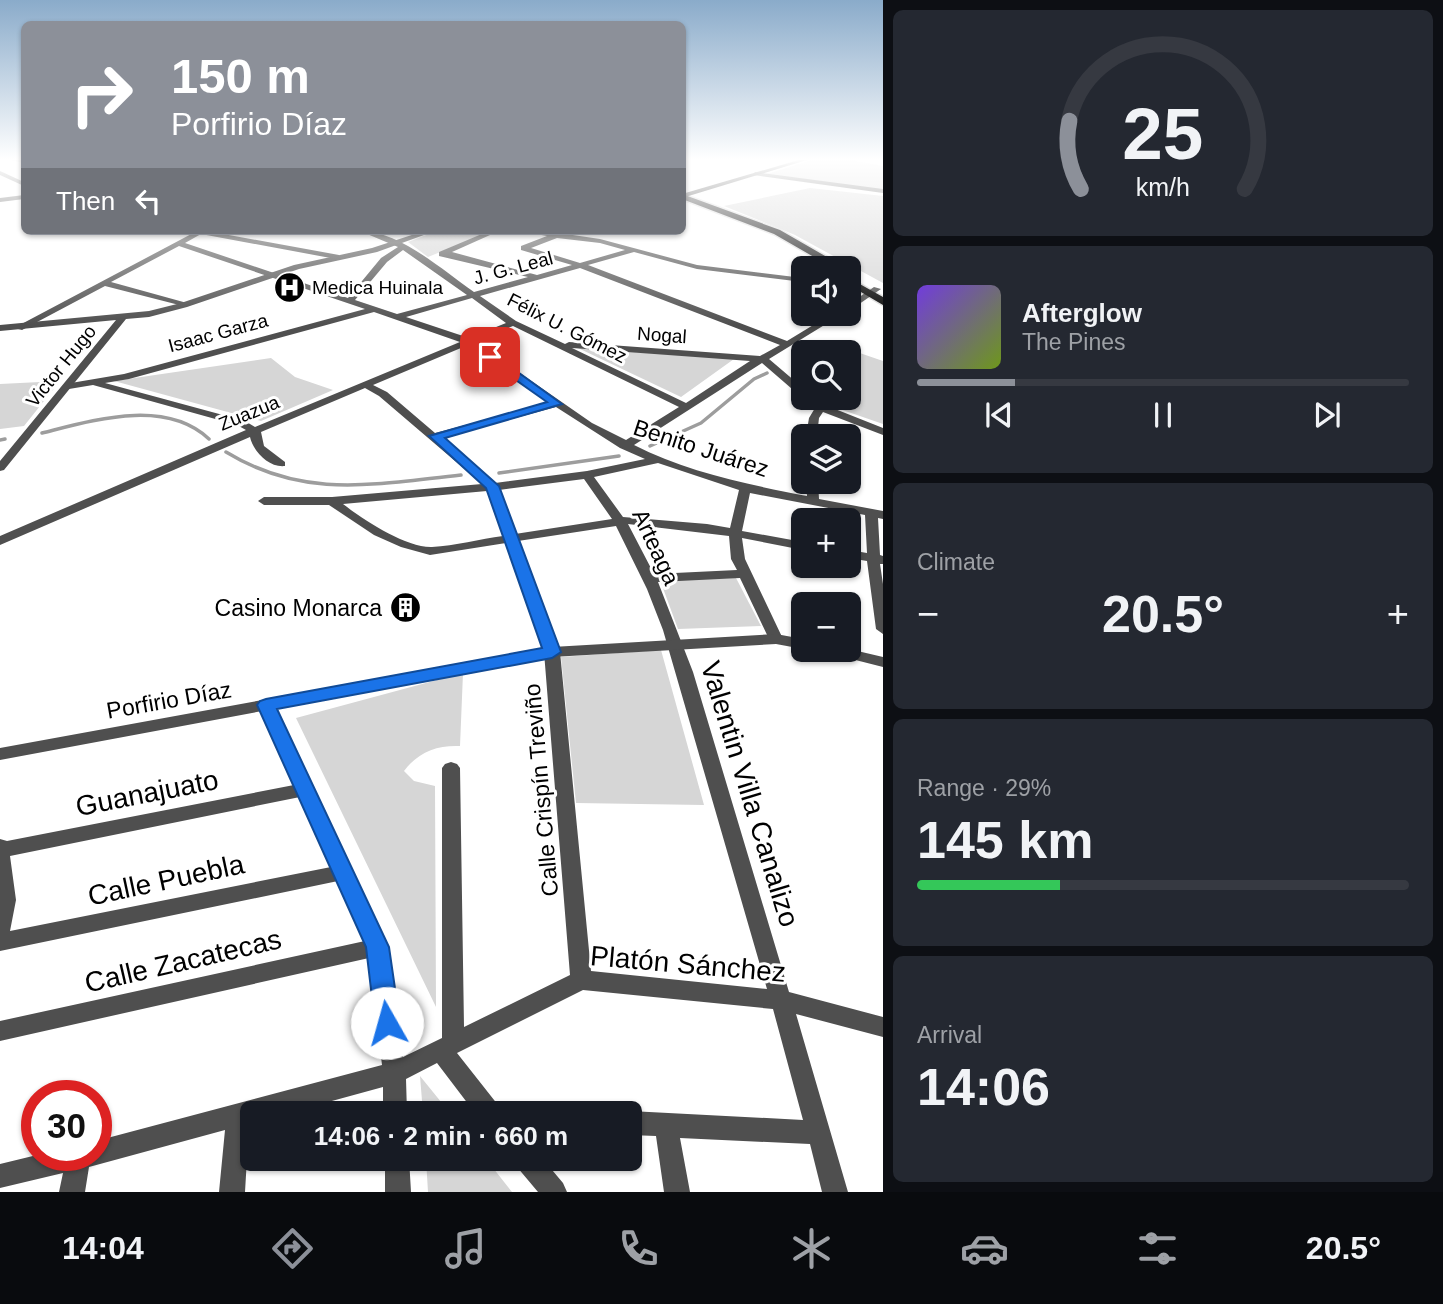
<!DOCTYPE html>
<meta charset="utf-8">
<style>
:root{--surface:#171b24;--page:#242831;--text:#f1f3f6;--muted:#9ea1a6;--line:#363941;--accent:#8c9099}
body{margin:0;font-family:Arial,sans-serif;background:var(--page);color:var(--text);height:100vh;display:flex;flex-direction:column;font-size:26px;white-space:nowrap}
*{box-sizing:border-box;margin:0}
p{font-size:23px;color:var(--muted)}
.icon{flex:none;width:38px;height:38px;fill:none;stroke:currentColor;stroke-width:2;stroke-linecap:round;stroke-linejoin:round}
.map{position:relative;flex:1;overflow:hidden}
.side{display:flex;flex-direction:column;gap:10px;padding:10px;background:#0d0f14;width:560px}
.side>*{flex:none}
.top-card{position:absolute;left:21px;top:21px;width:665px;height:214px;border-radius:10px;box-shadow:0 2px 5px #0004;background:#8c9099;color:#fff;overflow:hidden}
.fabs{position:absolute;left:791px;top:256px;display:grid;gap:14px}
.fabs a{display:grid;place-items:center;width:70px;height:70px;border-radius:10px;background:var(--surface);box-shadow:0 2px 5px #0004;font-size:35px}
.speed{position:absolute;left:21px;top:1080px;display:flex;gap:14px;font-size:35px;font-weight:700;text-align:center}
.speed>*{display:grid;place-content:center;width:91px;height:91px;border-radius:50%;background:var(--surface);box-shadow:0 2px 5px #0004;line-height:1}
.speed .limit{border:10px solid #d22;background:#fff;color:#111}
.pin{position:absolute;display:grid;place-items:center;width:60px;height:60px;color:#fff;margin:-30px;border-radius:14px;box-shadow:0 4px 10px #0006}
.me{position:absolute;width:77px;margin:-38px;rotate:353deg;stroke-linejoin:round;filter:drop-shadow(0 0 5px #0008)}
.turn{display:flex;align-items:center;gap:24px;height:147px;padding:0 35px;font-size:32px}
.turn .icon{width:91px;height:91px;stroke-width:2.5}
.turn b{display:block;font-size:49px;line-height:60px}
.then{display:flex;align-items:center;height:66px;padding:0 35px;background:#0003;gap:14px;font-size:26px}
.big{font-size:52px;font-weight:800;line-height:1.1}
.side .widget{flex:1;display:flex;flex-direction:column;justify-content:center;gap:10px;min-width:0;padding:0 24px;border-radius:10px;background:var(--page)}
.side .dial{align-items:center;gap:0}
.dial svg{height:182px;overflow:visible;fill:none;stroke:var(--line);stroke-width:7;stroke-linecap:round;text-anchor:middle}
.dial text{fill:var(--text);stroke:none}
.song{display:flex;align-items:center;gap:21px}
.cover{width:84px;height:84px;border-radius:10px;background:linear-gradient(135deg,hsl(260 70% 55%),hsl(80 70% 35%))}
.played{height:7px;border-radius:4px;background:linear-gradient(90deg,var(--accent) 20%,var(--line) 20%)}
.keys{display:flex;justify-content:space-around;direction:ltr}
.heat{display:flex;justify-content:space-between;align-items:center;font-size:38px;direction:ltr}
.charge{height:10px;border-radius:5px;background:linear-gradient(90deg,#34c759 29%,var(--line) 0)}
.trip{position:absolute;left:240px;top:1101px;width:402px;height:70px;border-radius:10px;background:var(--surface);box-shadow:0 2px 5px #0004;font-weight:800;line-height:70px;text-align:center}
.menu{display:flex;height:112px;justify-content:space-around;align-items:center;background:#090b0e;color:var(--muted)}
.menu .icon{width:49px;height:49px}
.menu .on{color:var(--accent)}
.menu b{font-size:32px;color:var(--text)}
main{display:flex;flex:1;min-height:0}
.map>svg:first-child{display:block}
.green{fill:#d6d6d6}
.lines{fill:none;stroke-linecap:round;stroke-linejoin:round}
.stream{stroke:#9d9d9d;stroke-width:3.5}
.primary-casing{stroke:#dbdbdb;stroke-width:3}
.minor{fill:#4f4f4f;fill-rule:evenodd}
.tertiary{fill:#4f4f4f;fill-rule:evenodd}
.secondary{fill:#1c1c1c;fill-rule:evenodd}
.primary{fill:#000;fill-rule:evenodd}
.route{fill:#1a73e8;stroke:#114b97;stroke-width:2}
.labels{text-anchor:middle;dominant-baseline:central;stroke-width:6;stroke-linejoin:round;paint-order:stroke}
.far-street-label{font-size:19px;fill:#000;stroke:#fff}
.far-poi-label{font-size:19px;fill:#000;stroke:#fff;text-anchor:start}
.street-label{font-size:23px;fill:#000;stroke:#fff}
.poi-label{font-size:23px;fill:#000;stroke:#fff;text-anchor:end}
.near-street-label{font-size:28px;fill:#000;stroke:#fff}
</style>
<main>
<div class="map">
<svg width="883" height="1192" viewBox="0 0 883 1192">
<rect width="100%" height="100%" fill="#fff"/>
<path class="green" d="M815,159H845L883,166V190L767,174Z
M810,188L883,196V283L795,235L724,206Z
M437,231L487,233L428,257L408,242Z
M578,348L734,359L681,397Z
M851,350L883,361V424L831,406L821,397H849V352H846Z
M271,358L295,377L333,390L261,421L114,381Z
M60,381L24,426L0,429V384Z
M736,578L761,626L678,629L660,580Z
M661,650L704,805L576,803L561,657Z
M463,673L460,746C437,745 418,752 404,771L414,781L435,786L436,1007L296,718Z
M420,1076L450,1113H423Z
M426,1159H486L512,1192H428Z"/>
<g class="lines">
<path class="stream" d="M42,433C94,420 165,398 209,439
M0,440L5,439
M650,446L701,423L754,379L767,373
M226,452C305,500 374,484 461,475
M499,473L619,456"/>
<defs>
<path id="primary" d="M682,194L780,230L846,268H833L774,234L682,199Z
M849,278L883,297V305L849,285Z"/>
</defs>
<use href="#primary" class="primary-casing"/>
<path class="minor" d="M10,159H24V163L11,160Z
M0,171L24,182V186L0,175Z
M755,172L883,189V193L753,175Z
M24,195V199L0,202V198Z
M197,231H207L339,255L340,257L336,259L201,234L185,243L348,298L381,258L398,247L360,231C400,231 442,270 474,292L528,277L439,256V252L489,231H499L452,252L537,275L572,265L521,250V246L547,236L519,231L556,233L572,231L566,234L600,239L697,265L803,278V282L697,269L634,252L588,265L787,341L833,313H844L769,359L803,388V396L799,395L762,363L634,445C686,472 750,485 807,496L806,481H818L819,499L883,511V519L878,518L880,555L883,556V564H880L883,584V634L876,629L867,561L849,558V550L867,553L865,515L750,493L742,531L803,542V550L742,538L745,559L783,639L781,642H771L769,639L740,578L658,582L693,672L789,992L883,1017V1037L796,1014L848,1192H822L810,1144L680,1138L690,1192H664L656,1136L630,1135V1113H625L630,1111L803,1120L773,1009L583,990L457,1053L498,1105L502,1113H475L437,1063L406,1079L407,1113H383V1087L288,1113H252V1123L249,1124L245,1192H219L225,1130L89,1167L85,1192H59L63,1173L0,1188V1164L37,1155H96V1141L382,1065L369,958L0,1041V1021L365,941L338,881L0,951V839L7,841L294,785L258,705L260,701H272L274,705L388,947L403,1057L442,1038V768L445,764L451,762L457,764L460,768L464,1027L570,975L544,652L506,543L430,555L401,547L374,535L329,505H264L258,501L264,497H332L482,484L379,396L365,388L261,432L264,446L285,462V466C269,468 253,451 250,437L0,545V536L246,430L237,425L93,385L69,389L65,388V384L124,374L365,309L179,246L111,282L187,303V307L105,286L22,330L14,328ZM557,238L600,243L625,250L580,263L531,248ZM403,250L467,295L397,314L355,300L387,262ZM580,268L780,345L760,356L569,342L565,344L516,321L480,296ZM472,298L506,323L469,338L406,317ZM374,312L460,342L255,427L245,421L105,383L129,379ZM513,326L679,407L626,440L592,423L475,342ZM468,345L549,403L435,433L387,392L373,385ZM572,348L750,361L686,403ZM556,407L620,448L645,459L587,471L495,483L441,438ZM658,463L739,490L730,528L707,524L623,517L594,477ZM584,479L612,519L515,534L499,490ZM487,491L503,536C480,539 455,546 432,547C406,548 362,519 343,504ZM628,524L729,536L731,559L737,570L654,574ZM616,526L647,589L663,630L767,989L591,971L560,652L518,541ZM300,797L331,867L10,931L16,900L10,856Z
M874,287L881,289L849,311V304Z
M804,397H816L825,405L883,428V435L823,412L819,418L817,436H806L809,418L815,408Z
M385,1158H409L411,1192H385Z
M514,1158H542L563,1183L567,1192H538L517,1167Z"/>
<path class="tertiary" d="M424,231H435L377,252L299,269L187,307L149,317L126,319L4,470L0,471V461L116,320L0,331V325L149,311L181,303L294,265L372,248Z
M776,634L803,639V649L776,644L552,657L0,760V748L552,647Z
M822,649H849L883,657V667L824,652Z"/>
<path class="secondary" d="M802,159H810L682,198V194Z"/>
<use href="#primary" class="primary"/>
</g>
<linearGradient id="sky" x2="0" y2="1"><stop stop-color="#8aabca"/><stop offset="0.49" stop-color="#fff"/><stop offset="1" stop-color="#fff" stop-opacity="0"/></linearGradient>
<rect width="883" height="325" fill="url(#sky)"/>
<path class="route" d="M486,355H494L562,404L445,438L499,486L561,652L552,658L277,709L389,947L400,1023L396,1031L387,1034L379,1031L375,1023L366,947L257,705L260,701L266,699L542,648L486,488L429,436L547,402L486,359Z"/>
<defs>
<symbol id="hospital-disc" viewBox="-11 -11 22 22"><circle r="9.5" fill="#000" stroke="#fff"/><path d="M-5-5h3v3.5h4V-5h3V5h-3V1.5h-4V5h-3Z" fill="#fff"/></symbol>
<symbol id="building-disc" viewBox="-11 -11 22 22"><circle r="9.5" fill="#000" stroke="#fff"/><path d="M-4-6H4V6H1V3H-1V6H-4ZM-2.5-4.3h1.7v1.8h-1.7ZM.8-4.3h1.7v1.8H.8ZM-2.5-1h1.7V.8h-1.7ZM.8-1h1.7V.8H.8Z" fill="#fff"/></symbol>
</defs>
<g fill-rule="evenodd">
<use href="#hospital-disc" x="272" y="270" width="35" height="35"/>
<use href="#building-disc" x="388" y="590" width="35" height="35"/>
</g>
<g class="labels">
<g class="far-street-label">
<text transform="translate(513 268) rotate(-15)">J. G. Leal</text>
<text transform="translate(567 328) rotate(27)">Félix U. Gómez</text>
<text transform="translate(218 333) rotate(-15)">Isaac Garza</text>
<text transform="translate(662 335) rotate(4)">Nogal</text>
<text transform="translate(61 366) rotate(-51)">Victor Hugo</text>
<text transform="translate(249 413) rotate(-22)">Zuazua</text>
</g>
<g class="far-poi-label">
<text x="312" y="287">Medica Huinala</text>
</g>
<g class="street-label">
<text transform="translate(701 448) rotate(18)">Benito Juárez</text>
<text transform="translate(656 547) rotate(65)">Arteaga</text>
<text transform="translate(169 700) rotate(-10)">Porfirio Díaz</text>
<text transform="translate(541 790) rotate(-95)">Calle Crispín Treviño</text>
</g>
<g class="poi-label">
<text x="382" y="608">Casino Monarca</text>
</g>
<g class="near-street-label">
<text transform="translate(147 793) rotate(-11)">Guanajuato</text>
<text transform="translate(750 794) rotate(73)">Valentin Villa Canalizo</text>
<text transform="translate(166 880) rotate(-12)">Calle Puebla</text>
<text transform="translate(183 961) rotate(-13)">Calle Zacatecas</text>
<text transform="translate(688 964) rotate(5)">Platón Sánchez</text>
</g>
</g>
</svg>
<div class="fabs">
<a><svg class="icon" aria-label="sound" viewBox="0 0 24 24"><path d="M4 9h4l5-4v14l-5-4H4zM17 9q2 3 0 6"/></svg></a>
<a><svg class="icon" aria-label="search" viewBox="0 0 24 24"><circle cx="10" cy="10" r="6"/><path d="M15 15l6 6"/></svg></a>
<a><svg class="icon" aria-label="layers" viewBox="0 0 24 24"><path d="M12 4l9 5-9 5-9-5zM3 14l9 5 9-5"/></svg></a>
<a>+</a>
<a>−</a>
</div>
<div class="speed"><div class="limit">30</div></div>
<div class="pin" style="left:490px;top:357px;background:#d93025"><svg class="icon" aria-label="arrive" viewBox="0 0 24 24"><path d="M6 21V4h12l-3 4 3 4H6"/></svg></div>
<svg class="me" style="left:387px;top:1023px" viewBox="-20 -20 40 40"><circle r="19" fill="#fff"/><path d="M0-13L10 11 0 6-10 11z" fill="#1a73e8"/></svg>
<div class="trip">14:06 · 2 min · 660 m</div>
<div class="top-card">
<div class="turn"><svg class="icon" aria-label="right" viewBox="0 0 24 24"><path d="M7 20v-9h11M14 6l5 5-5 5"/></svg><div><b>150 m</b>Porfirio Díaz</div></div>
<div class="then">Then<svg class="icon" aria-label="left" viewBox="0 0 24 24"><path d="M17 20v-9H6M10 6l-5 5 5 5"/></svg></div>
</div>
</div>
<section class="side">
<div class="widget dial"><svg viewBox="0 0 100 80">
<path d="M14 69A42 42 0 1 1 86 69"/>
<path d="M14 69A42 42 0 0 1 9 39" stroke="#8c9099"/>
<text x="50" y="56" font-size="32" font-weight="700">25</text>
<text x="50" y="72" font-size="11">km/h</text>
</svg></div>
<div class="widget">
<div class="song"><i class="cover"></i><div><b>Afterglow</b><p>The Pines</p></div></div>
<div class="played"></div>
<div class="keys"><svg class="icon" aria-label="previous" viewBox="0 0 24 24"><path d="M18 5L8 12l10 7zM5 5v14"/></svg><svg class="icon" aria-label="pause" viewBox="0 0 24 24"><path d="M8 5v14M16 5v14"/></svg><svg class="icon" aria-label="next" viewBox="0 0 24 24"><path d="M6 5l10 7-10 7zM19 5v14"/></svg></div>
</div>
<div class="widget"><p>Climate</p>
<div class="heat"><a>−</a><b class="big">20.5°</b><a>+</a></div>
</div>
<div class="widget"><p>Range · 29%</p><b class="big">145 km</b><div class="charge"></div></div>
<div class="widget"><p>Arrival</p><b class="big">14:06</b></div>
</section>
</main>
<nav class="menu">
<b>14:04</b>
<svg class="icon on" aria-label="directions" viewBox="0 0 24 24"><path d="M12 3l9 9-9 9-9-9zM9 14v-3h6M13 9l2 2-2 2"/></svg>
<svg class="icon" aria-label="music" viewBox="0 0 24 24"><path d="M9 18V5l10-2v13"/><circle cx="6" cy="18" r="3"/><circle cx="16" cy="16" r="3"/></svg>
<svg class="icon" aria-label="phone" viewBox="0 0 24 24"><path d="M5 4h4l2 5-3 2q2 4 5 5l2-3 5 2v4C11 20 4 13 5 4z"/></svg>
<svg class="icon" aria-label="climate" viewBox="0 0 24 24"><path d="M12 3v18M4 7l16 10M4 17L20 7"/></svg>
<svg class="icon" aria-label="car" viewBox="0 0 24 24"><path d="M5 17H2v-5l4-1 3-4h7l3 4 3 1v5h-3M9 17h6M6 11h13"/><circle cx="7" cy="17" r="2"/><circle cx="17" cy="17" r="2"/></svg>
<svg class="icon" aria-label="filters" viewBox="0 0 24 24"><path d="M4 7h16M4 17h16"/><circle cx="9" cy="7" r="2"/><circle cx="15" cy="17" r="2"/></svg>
<b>20.5°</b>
</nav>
